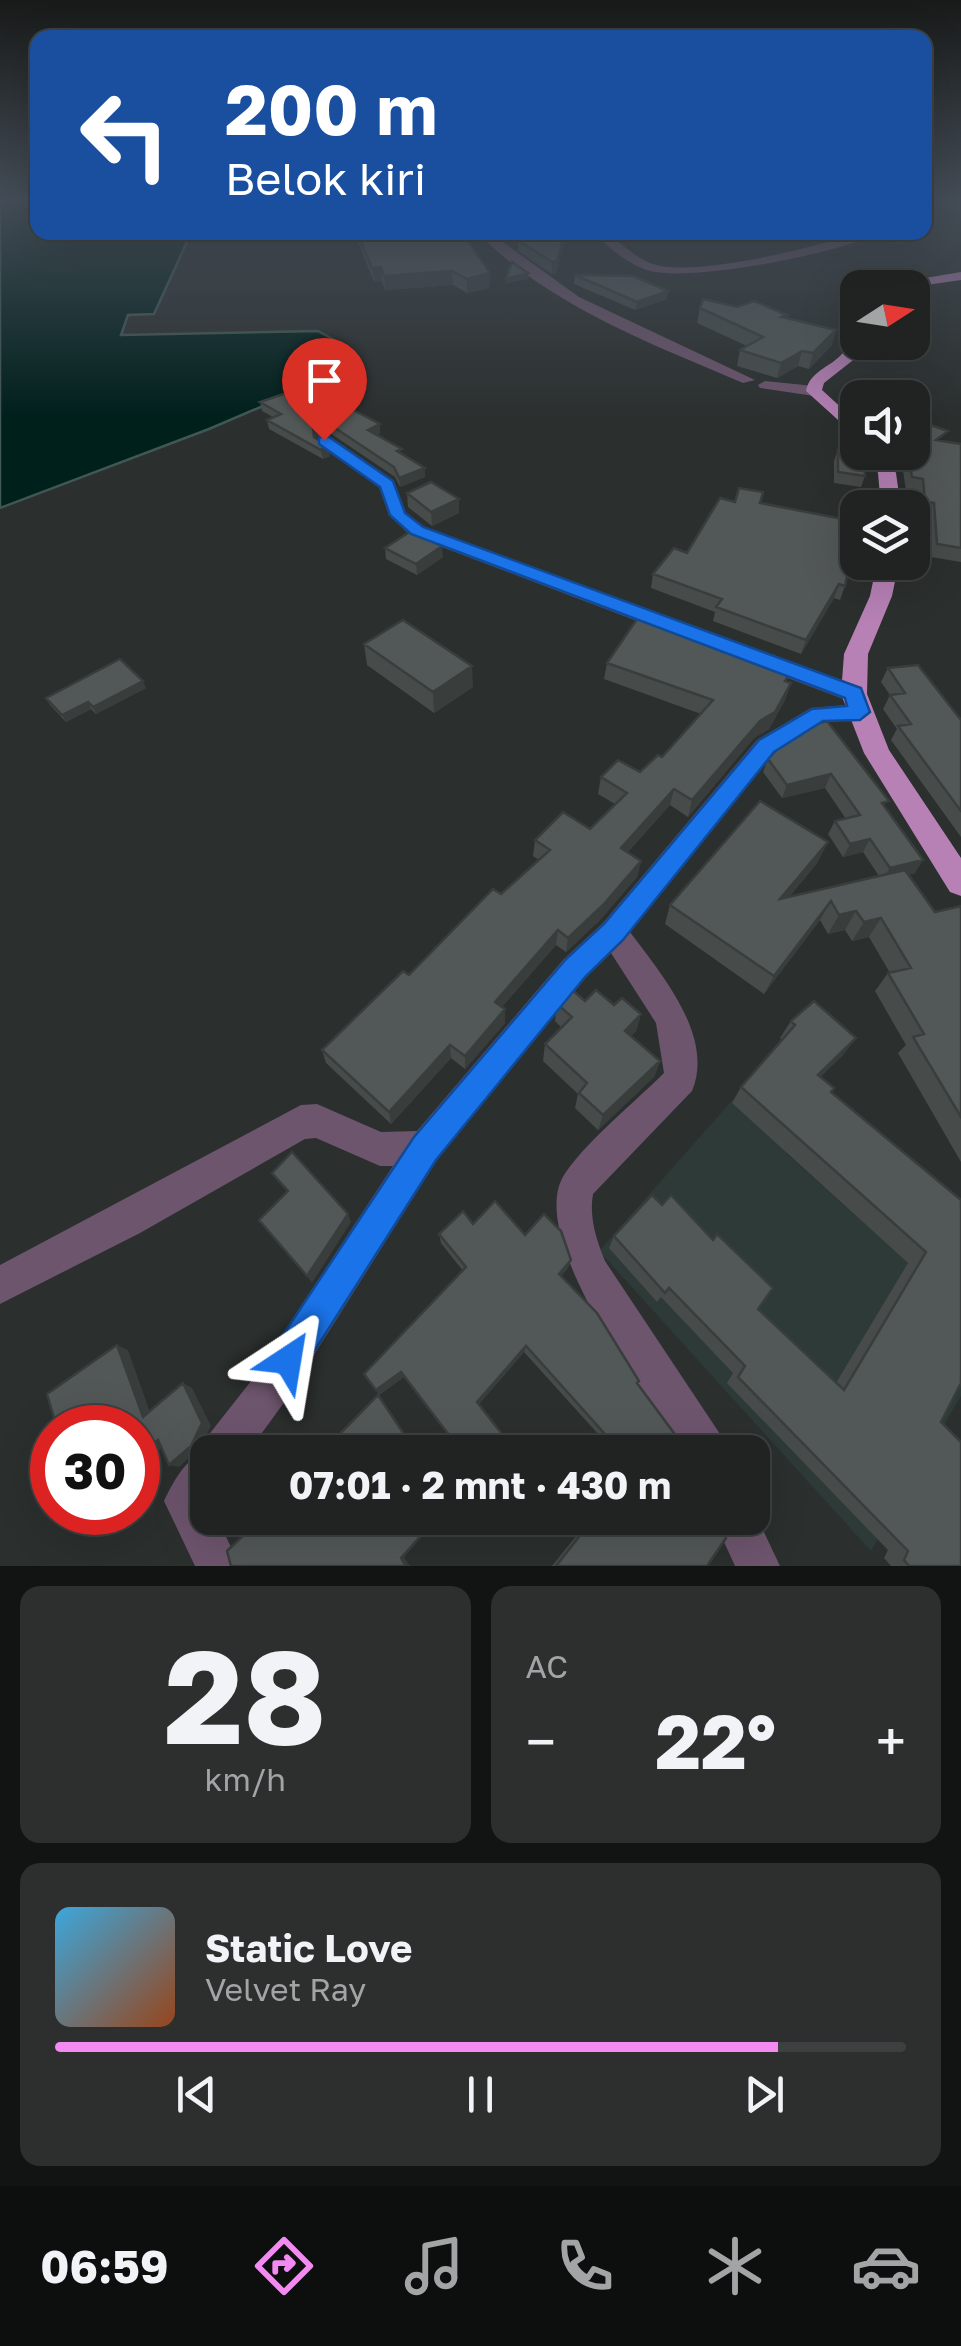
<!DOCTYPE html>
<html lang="id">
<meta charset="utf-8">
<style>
:root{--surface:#202322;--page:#2d2f2f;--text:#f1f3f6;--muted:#a2a4a5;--line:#3d4040;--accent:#f28af2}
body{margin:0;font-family:"Golos Text",sans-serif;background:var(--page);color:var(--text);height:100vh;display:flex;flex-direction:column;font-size:38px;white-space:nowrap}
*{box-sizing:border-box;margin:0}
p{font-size:32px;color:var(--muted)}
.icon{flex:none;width:55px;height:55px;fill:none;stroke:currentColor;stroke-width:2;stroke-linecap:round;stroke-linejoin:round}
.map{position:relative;height:1566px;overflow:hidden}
.panel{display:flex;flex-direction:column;gap:20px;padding:20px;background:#121313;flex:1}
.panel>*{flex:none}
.hud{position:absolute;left:30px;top:30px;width:902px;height:210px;border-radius:20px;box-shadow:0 10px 40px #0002,0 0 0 2px var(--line);background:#1a4fa0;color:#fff;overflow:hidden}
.needle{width:65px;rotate:78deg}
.buttons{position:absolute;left:840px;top:270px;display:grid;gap:20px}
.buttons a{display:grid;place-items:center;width:90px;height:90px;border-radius:20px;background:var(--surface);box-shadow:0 10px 40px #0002,0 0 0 2px var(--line);font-size:50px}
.speed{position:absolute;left:30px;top:1405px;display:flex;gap:20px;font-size:50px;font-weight:700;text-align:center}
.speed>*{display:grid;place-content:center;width:130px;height:130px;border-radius:50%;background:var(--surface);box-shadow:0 10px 40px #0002,0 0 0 2px var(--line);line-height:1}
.speed .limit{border:15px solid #d22;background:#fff;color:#111}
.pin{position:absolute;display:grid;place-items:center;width:85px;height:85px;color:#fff;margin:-102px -42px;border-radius:50% 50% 50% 0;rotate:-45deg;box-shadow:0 0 10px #0007}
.pin .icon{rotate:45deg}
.me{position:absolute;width:110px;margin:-55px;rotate:33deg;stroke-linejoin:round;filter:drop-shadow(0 0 8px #0008)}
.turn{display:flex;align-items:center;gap:35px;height:210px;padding:0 30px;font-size:45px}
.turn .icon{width:130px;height:130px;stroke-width:2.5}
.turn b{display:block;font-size:70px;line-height:85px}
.big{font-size:75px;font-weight:700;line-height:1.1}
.panel .card{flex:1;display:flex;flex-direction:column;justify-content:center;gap:15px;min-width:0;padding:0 35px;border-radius:20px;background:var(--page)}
.panel .dial{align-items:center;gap:0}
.dial b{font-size:130px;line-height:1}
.song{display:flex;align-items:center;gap:30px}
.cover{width:120px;height:120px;border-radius:15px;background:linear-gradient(135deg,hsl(200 70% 55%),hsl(20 70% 35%))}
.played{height:10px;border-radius:5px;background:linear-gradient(90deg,var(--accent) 85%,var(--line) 85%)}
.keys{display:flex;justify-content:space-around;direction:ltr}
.heat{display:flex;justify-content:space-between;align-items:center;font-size:55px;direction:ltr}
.panel .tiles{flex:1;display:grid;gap:20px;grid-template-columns:1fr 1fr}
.card:last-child{grid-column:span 2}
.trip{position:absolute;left:190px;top:1435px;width:580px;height:100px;border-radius:20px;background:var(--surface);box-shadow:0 10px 40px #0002,0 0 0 2px var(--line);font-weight:700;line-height:100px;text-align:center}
.dock{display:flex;height:160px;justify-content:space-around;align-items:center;background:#0d0e0e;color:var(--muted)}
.dock .icon{width:70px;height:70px}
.dock .selected{color:var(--accent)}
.dock b{font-size:45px;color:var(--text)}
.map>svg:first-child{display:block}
.built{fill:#2d3a37;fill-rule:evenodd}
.water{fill:#00201c;stroke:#405754;stroke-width:2.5}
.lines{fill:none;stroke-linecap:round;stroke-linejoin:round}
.minor{fill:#6d556d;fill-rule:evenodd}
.trunk{fill:#b781b6;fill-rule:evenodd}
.wall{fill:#474c4b}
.shaded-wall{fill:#393e3d}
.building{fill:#525857;stroke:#393e3d;stroke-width:2.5}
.route{fill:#1a73e8;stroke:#114b97;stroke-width:2.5}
</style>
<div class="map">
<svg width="961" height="1566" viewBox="0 0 961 1566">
<rect width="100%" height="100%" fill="#2b2f2e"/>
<path class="built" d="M774,1053L961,1210L867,1528L961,1350V1396L871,1551L599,1251ZM820,1110L914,1268L786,1153Z"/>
<path class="water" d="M0,199H37L38,232L191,233L154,314L128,315L121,335L318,331L336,341L344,352L342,364L324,380L209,429L0,508Z"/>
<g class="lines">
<path class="minor" d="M477,232H489L579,297L755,380L743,383C650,343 549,306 477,232Z
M592,232C616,232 630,257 653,264C696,278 818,246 863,232H881C842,253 693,282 650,271C629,265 608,247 592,232Z
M765,381L814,386L822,391L814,396L760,388L758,385Z
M318,437H330L393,480L406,513L424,527L862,688L865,694L862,700H846L410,535L389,515L379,486L318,443Z
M859,704L867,706L871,712L867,718L822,722L775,752L630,932C661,974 715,1036 692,1091L593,1194C589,1217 596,1239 605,1261L722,1437L728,1452H683C648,1398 521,1233 566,1172C589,1139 635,1102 664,1073L656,1023L611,953L586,977L437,1160L283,1404L248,1452H208V1518H217L240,1566H195L164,1501C172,1484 184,1461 202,1453L207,1437L255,1376L393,1166H380L316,1138L305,1139L140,1233L0,1304V1265L301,1105L317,1104L381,1132L417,1131L564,959L603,923L757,740L811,708Z
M752,1507L780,1566H735L713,1518H752Z"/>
<path class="trunk" d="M961,272V280L905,288H865Z
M858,334V342H864L857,357L824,383L822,390L858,423V438L806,391C810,371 829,368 842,354C849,346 849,339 858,334Z
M868,452H886L896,473L901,508H881L878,473Z
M877,562H899L892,596L868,654L867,694L889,750L961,858V896L950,892L864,753L841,694L844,654L870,596Z"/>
</g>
<path class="wall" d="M354,232H453L490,273L489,288L467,293L453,285L385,290L382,281L374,282Z
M565,232V242L556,273L552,274L518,251V240Z
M575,275L667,299L635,310L574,284Z
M700,308L786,318L832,345L809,369L798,366L777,378L737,366L740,350L747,346L697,323Z
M260,402L380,433L378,435L403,455L425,468V477L400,487L395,477L330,433L315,437L330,456L323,459L269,429L267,420L273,417L262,411Z
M943,441L961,444V562L931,557L929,517L919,515L918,492L906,490L900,452H912Z
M838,450L865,476L861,487L834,483V461Z
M407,493L459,499V513L432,526L408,507Z
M735,502L760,503L845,586L840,600L834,598L801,654L713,621L715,612L651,588L653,574L687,553Z
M385,548L443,557L417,575L386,559Z
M364,644L473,687L434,713L367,665Z
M607,663L791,683L785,700L769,729L754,738L688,817L670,805L627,853L641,861L637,877L600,920L566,952L556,945L502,1007L505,1023L465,1069L451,1058L391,1124L326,1063L322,1050L409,975L539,860L533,856L535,840L590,829L615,804L598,794L601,777L640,772L662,757L701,714L604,679Z
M888,668L961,720V837L891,740L897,729L883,709L890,695L881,682Z
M146,688L96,714L91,709L66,722L50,705L46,698Z
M783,742L886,808L915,873L908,875L935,912L961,906V1162L898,1053L906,1045L875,991L888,973H890L869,937L852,941L845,930L828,934L820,920L764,994L665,924L670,905L818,862L789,897L879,876L863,852L843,857L828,834L835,821L846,819L825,788L782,798L763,772L768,759Z
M585,1001L614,1005L641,1014L636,1031L631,1036L660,1061L654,1077L598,1130L575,1108L578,1094L543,1061L545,1044L561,1027L555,1021L557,1004Z
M791,1021L843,1055L820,1077L831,1092L961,1200L941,1422L961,1566H891L884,1558L888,1550L727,1383L733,1373L661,1297L657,1302L609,1248L614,1236L758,1309L836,1383L908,1263L732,1103L741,1087L782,1040L780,1038Z
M473,1224L525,1235L571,1260L568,1268L561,1276L637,1383L688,1452H602L608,1445L524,1352L479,1404L510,1452H461L404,1377L379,1395L463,1271L441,1243L439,1234Z
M587,1518H718L707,1566H552L589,1520Z"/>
<path class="shaded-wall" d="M565,232V242L556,273L552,274V262Z
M381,267L382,281L374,282L372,268Z
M452,271L453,285L385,290L384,276Z
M490,273L489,288L467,293V279Z
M528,273V279L505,284L506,279Z
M668,291L667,299L635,310L637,302Z
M836,330L832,345L809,369L813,353Z
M802,351L798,366L777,378L781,363Z
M329,424L330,433L314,437L313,428Z
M380,424V433L369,439L368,430Z
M328,446L330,456L323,459L321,450Z
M425,468V477L400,487L399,478Z
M459,499V513L432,526L431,512Z
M442,546L443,557L417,575L416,564Z
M839,584L834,598L801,654L806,640Z
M472,666L473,687L434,713L433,692Z
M143,681L146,688L96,714L93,707Z
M791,683L785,700L769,729L754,738L688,817L692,800Z
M88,702L91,709L66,722L62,715Z
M831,774L825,788L782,798L787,785Z
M674,789L670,805L617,864L621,848Z
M870,839L863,852L843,857L850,844Z
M828,842L818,862L771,918L780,899Z
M923,860L915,873L882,880L890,868Z
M641,861L637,877L600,920L566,952L568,938Z
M831,901L820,920L764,994L774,976Z
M856,911L845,930L828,934L839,915Z
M881,918L869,937L852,941L864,922Z
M558,930L556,945L494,1016L495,1002Z
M505,1009V1023L465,1069V1056Z
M641,1014L636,1031L620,1048L625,1031Z
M856,1038L843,1055L806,1090L818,1075Z
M450,1045L451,1058L391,1124L389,1112Z
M660,1061L654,1077L598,1130L603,1115Z
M348,1214L351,1222L312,1283L307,1276Z
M571,1260L568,1268L556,1282L559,1274Z
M117,1345L128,1350L153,1421L143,1417Z
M526,1346L524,1352L477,1406V1402Z
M401,1372L404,1377L379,1395L376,1390Z
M183,1383L192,1388L211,1426L200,1448L179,1467L169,1465Z
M158,1440L168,1443L138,1467V1456Z
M437,1518H439L404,1557L410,1566H406L401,1558Z"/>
<path class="building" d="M357,232H453L455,235H464L490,273L467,279L452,271L384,276L381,267L372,268Z
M526,232H565L557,261L552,262L518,240Z
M512,262L528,273L506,279Z
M575,275L633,276L668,291L637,302Z
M703,299L737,307L754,301L787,315L782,317L836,330L813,353L802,351L781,363L740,350L763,337L700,308Z
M307,386L380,424L368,430L402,449L397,451L425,468L399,478L394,467L329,424L313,428L314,437L328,446L321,450L267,420L281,414L260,402Z
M916,420L948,431L936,440L961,444V548L937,544L934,503L925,502L923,479L912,477L907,452H912V423Z
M838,450L864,453L865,476L838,472Z
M431,482L459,499L431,512L407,493Z
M739,488L763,492L760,503L858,522L845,586L839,584L806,640L716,607L722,599L653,574L674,548L687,553L720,498L735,502Z
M411,531L442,546L416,564L385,548Z
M637,619L792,671L785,681L791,683L775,712L760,721L692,800L674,789L621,848L641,861L603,905L568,938L558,930L495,1002L505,1009L465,1056L450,1045L389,1112L322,1050L403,971L409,975L493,889L501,894L550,850L535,840L563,812L590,829L627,793L601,777L618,760L640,772L658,755L662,757L713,700L607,663Z
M403,620L472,666L433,692L364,644Z
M120,659L143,681L93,707L88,702L62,715L46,698Z
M918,665L961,720V811L898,726L911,724L890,695L905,693L888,668Z
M827,721L889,801L882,803L923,860L890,868L870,839L850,844L835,821L860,815L831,774L787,785L768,759L783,742L806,727Z
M760,801L828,842L780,899L905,870L935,912L961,906V1117L913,1037L924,1034L888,973L911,968L881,918L864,922L856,911L839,915L831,901L774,976L670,905Z
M570,988L585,1001L596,990L614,1005L622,998L641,1014L625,1031L660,1061L603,1115L579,1093L587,1083L545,1044L572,1017L557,1004Z
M814,1001L856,1038L818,1075L834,1088L831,1092L961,1200V1383L941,1422L961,1442V1566H909L904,1560L908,1551L738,1377L745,1366L669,1288L665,1293L614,1236L652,1195L662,1205L671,1195L713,1240L717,1234L773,1288L758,1309L844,1390L926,1252L741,1087L795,1025L791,1021Z
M292,1152L348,1214L307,1276L259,1220L288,1191L272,1173Z
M495,1201L525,1235L544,1214L561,1231L571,1260L559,1274L597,1313L639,1381L637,1383L688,1452H604L612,1442L526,1346L477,1402L513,1448L509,1452H462L401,1372L376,1390L364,1374L466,1267L439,1234L463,1211L473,1224Z
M117,1345L143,1417L183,1383L202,1423L191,1446L169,1465L158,1440L138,1456V1428H57L47,1394Z
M378,1395L416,1452H322Z
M239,1518H437L401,1558L406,1566H231L227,1551L246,1533Z
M591,1518H718L726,1538L707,1566H556L593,1519Z"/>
<linearGradient id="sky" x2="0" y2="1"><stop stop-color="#181a19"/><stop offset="0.48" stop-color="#444d57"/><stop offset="1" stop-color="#444d57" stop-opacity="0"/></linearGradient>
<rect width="961" height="418" fill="url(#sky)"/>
<path class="route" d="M319,437H329L393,481L405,513L423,527L861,688L870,712L860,720L823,721L774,752L623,940L585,977L436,1160L301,1372L288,1378L275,1372L270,1360L275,1347L414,1137L566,959L604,924L759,740L812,709L847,706L845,698L411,534L390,515L380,487L319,444Z"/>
</svg>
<div class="buttons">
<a><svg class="needle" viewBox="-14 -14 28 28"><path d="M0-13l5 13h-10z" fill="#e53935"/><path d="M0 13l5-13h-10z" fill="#a2a4a5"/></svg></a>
<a><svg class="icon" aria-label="sound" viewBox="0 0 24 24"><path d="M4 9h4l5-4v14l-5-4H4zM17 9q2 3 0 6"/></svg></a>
<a><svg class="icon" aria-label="layers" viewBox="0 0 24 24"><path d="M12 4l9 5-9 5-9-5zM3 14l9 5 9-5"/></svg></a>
</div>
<div class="speed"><div class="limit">30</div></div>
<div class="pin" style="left:324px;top:440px;background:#d93025"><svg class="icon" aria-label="arrive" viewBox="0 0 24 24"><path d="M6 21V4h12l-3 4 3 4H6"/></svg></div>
<svg class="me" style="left:288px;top:1360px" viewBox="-20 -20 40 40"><path d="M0-17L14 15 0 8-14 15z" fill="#1a73e8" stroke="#fff" stroke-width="4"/></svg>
<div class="trip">07:01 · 2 mnt · 430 m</div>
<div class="hud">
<div class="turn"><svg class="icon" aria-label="left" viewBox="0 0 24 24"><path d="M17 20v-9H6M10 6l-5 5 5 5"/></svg><div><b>200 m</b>Belok kiri</div></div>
</div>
</div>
<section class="panel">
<div class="tiles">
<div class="card dial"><b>28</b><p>km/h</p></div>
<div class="card"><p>AC</p>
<div class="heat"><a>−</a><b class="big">22°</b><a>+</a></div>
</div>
<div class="card">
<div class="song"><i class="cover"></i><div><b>Static Love</b><p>Velvet Ray</p></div></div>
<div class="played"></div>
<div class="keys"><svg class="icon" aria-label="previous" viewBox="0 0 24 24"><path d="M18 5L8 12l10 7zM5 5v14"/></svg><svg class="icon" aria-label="pause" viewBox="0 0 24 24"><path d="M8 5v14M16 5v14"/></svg><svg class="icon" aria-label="next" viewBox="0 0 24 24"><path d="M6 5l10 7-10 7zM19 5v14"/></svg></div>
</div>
</div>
</section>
<nav class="dock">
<b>06:59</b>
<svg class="icon selected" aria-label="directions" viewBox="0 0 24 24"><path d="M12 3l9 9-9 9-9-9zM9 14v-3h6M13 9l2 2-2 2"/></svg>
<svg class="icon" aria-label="music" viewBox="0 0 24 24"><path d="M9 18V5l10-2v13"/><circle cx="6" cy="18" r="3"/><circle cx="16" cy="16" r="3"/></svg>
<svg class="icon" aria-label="phone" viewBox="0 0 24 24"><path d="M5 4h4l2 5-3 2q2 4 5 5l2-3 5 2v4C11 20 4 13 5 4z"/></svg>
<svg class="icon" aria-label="climate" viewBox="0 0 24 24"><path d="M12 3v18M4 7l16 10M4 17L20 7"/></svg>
<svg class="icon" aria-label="car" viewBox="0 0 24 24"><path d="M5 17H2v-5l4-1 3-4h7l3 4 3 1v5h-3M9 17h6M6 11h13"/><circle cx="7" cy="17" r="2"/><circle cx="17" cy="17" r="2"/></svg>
</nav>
